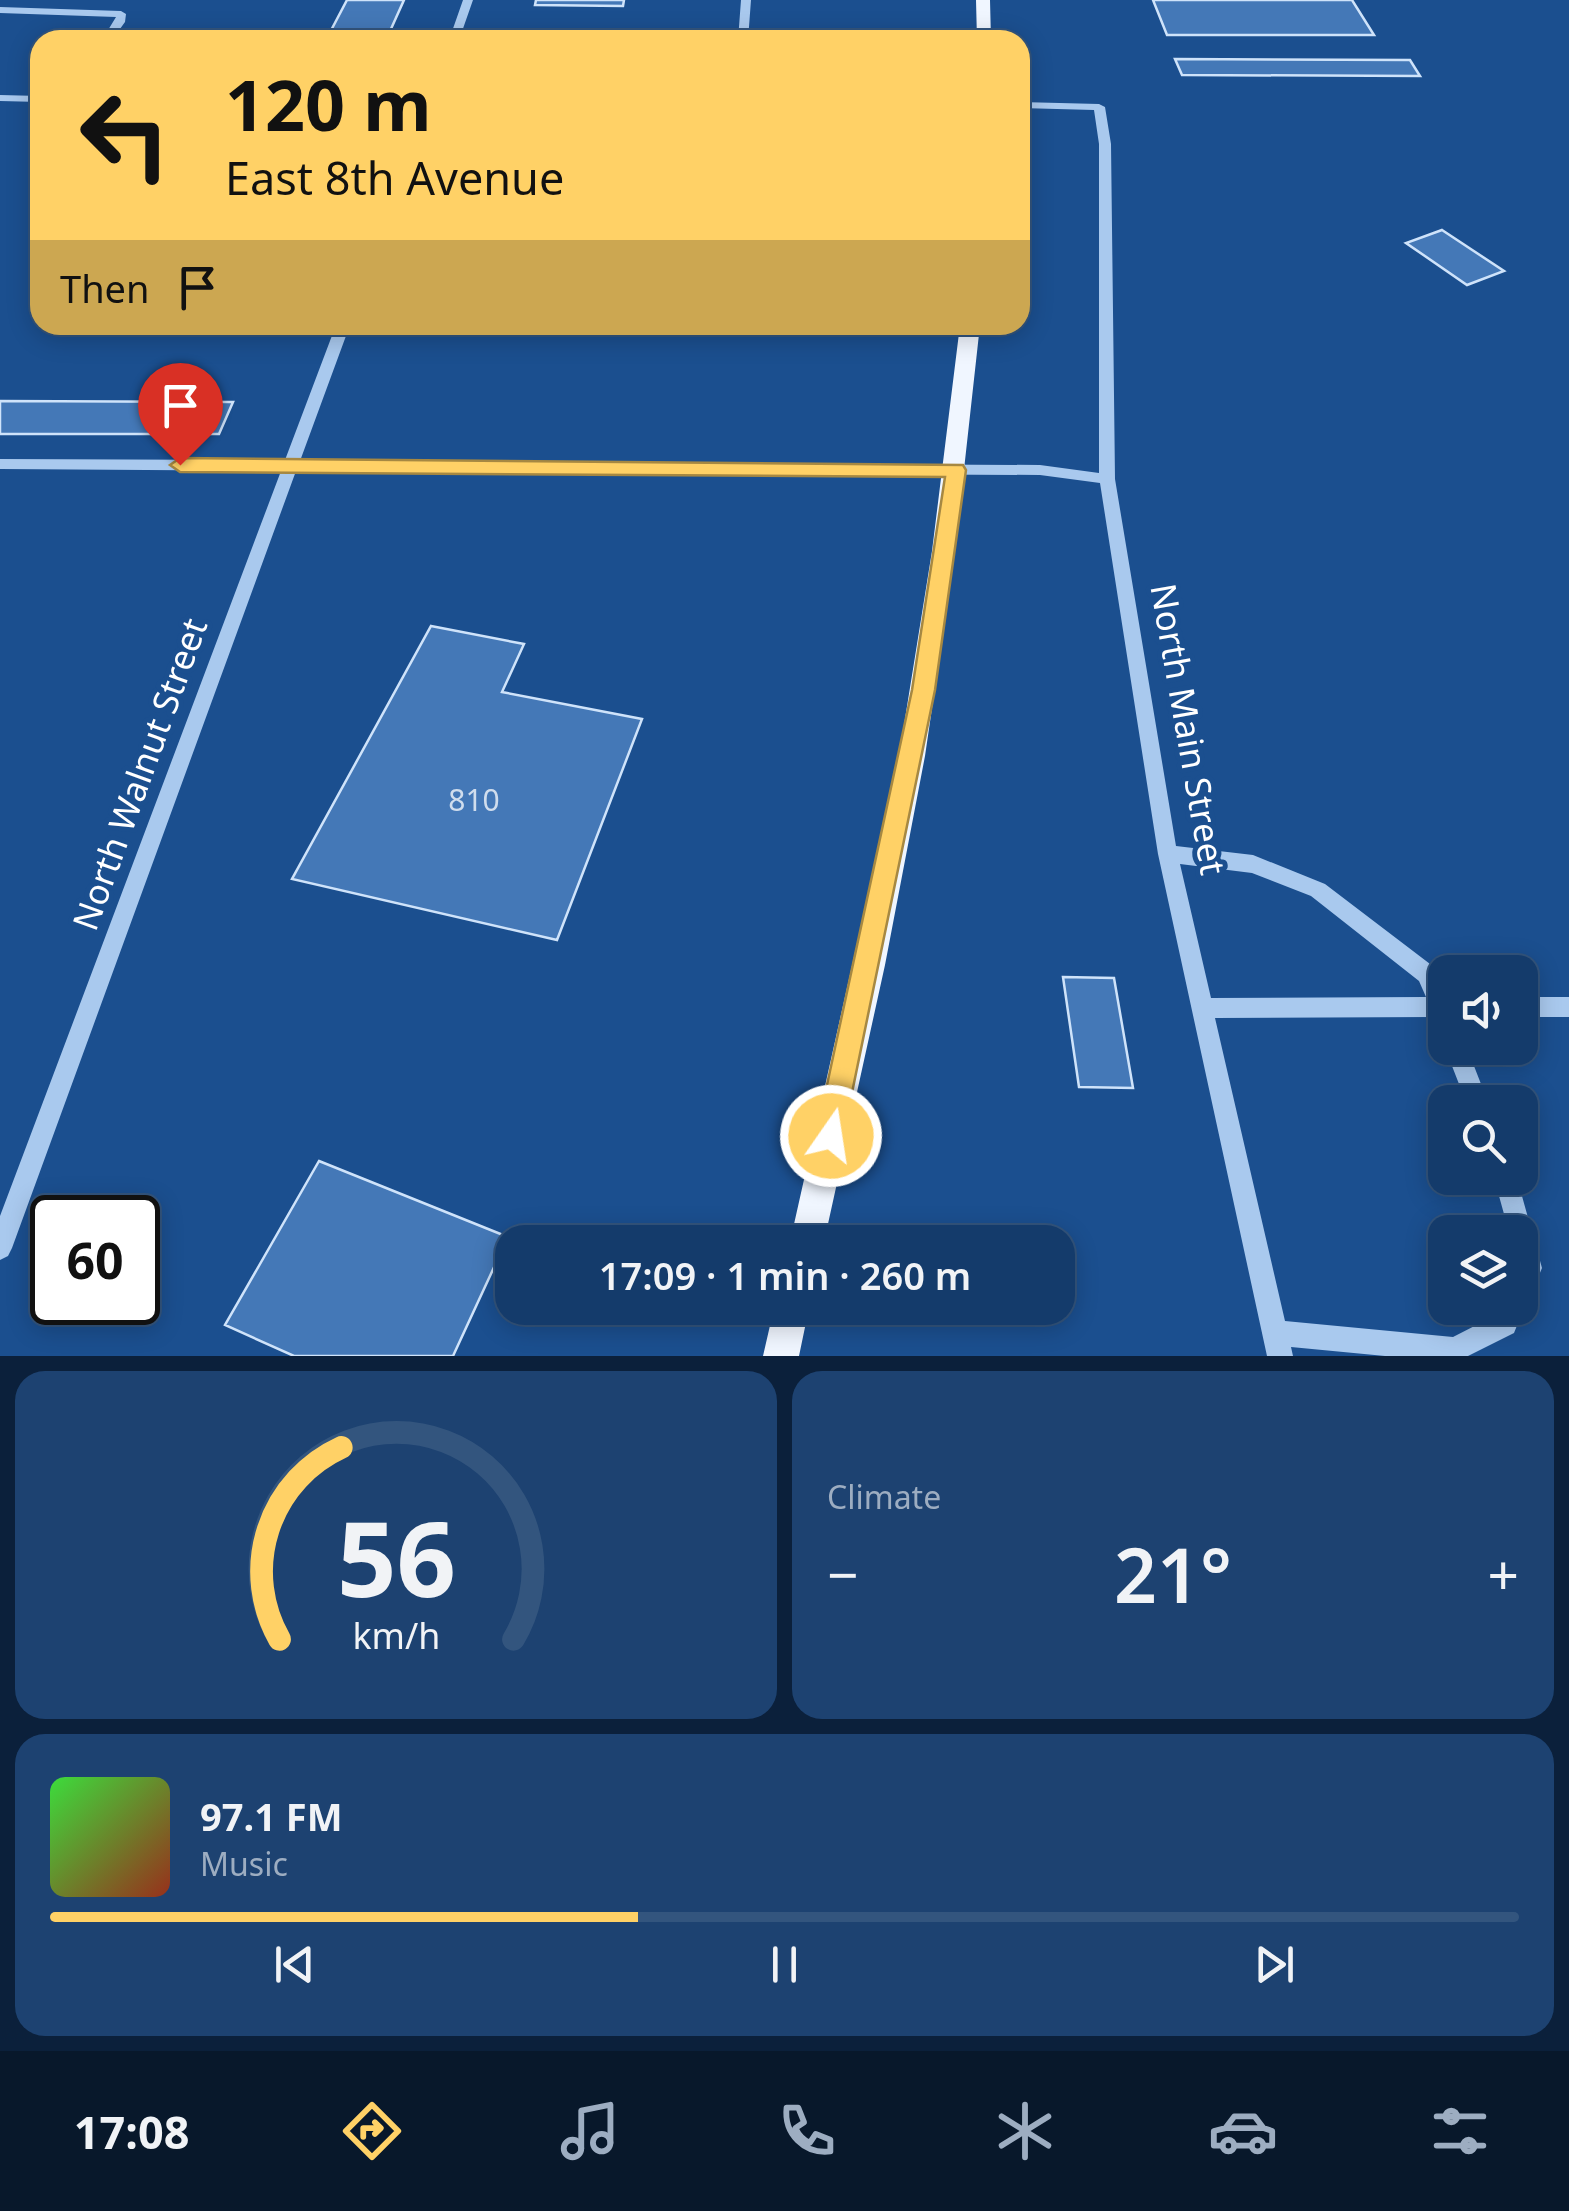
<!DOCTYPE html>
<meta charset="utf-8">
<style>
:root{--surface:#143b6b;--page:#1d4271;--text:#f1f3f6;--muted:#9dadc1;--line:#33557e;--accent:#ffd166}
body{margin:0;font-family:"Noto Sans",sans-serif;background:var(--page);color:var(--text);height:100vh;display:flex;flex-direction:column;font-size:38px;white-space:nowrap}
*{box-sizing:border-box;margin:0}
p{font-size:32px;color:var(--muted)}
.icon{flex:none;width:55px;height:55px;fill:none;stroke:currentColor;stroke-width:2;stroke-linecap:round;stroke-linejoin:round}
.map{position:relative;height:1356px;overflow:hidden}
.sheet{display:flex;flex-direction:column;gap:15px;padding:15px;background:#0b203b;flex:1}
.sheet>*{flex:none}
.banner{position:absolute;left:30px;top:30px;width:1000px;height:305px;border-radius:30px;box-shadow:0 5px 25px #0003,0 0 0 2px var(--line);background:#ffd166;color:#111;overflow:hidden}
.buttons{position:absolute;left:1428px;top:955px;display:grid;gap:20px}
.buttons a{display:grid;place-items:center;width:110px;height:110px;border-radius:20px;background:var(--surface);box-shadow:0 5px 25px #0003,0 0 0 2px var(--line);font-size:50px}
.speed{position:absolute;left:30px;top:1195px;display:flex;gap:20px;font-size:50px;font-weight:700;text-align:center}
.speed>*{display:grid;place-content:center;width:130px;height:130px;border-radius:50%;background:var(--surface);box-shadow:0 5px 25px #0003,0 0 0 2px var(--line);line-height:1}
.speed .limit{border:5px solid #111;border-radius:15px;background:#fff;color:#111}
.pin{position:absolute;display:grid;place-items:center;width:85px;height:85px;color:#fff;margin:-102px -42px;border-radius:50% 50% 50% 0;rotate:-45deg;box-shadow:0 0 10px #0007}
.pin .icon{rotate:45deg}
.me{position:absolute;width:110px;margin:-55px;rotate:13deg;stroke-linejoin:round;filter:drop-shadow(0 0 8px #0008)}
.turn{display:flex;align-items:center;gap:35px;height:210px;padding:0 30px;font-size:45px}
.turn .icon{width:130px;height:130px;stroke-width:2.5}
.turn b{display:block;font-size:70px;line-height:85px}
.then{display:flex;align-items:center;height:95px;padding:0 30px;background:#0003;gap:20px;font-size:38px}
.big{font-size:75px;font-weight:600;line-height:1.1}
.sheet .widget{flex:1;display:flex;flex-direction:column;justify-content:center;gap:15px;min-width:0;padding:0 35px;border-radius:30px;background:var(--page)}
.sheet .dial{align-items:center;gap:0}
.dial svg{height:260px;overflow:visible;fill:none;stroke:var(--line);stroke-width:7;stroke-linecap:round;text-anchor:middle}
.dial text{fill:var(--text);stroke:none}
.song{display:flex;align-items:center;gap:30px}
.cover{width:120px;height:120px;border-radius:15px;background:linear-gradient(135deg,hsl(120 70% 55%),hsl(10 70% 35%))}
.played{height:10px;border-radius:5px;background:linear-gradient(90deg,var(--accent) 40%,var(--line) 40%)}
.keys{display:flex;justify-content:space-around;direction:ltr}
.heat{display:flex;justify-content:space-between;align-items:center;font-size:55px;direction:ltr}
.sheet .tiles{flex:1;display:grid;gap:15px;grid-template-columns:1fr 1fr}
.widget:last-child{grid-column:span 2}
.trip{position:absolute;left:495px;top:1225px;width:580px;height:100px;border-radius:30px;background:var(--surface);box-shadow:0 5px 25px #0003,0 0 0 2px var(--line);font-weight:600;line-height:100px;text-align:center}
.dock{display:flex;height:160px;justify-content:space-around;align-items:center;background:#08182b;color:var(--muted)}
.dock .icon{width:70px;height:70px}
.dock .on{color:var(--accent)}
.dock b{font-size:45px;color:var(--text)}
.map>svg:first-child{display:block}
.building{fill:#4478b7;stroke:#cfe3fa;stroke-width:2.5}
.lines{fill:none;stroke-linecap:round;stroke-linejoin:round}
.minor{fill:#a9c9ee;fill-rule:evenodd}
.major{fill:#f0f6ff;fill-rule:evenodd}
.route{fill:#ffd166;stroke:#a68842;stroke-width:2.5}
.labels{text-anchor:middle;dominant-baseline:central;stroke-width:10;stroke-linejoin:round;paint-order:stroke}
.number-label{font-size:30px;fill:#d0dded}
.street-label{font-size:35px;fill:#fff;stroke:#1b4f8f}
</style>
<div class="map">
<svg width="1569" height="1356" viewBox="0 0 1569 1356">
<rect width="100%" height="100%" fill="#1b4f8f"/>
<path class="building" d="M347,0H404L386,40H326Z
M536,0H624L623,6L535,5Z
M1153,0H1352L1374,35H1167Z
M1175,59L1410,60L1420,76L1182,75Z
M1442,230L1504,271L1467,285L1406,243Z
M0,401L233,402L219,434H0Z
M431,626L524,644L502,692L642,719L557,940L292,879Z
M1063,977L1114,978L1133,1088L1079,1087Z
M319,1161L508,1237L453,1356H294L225,1325Z"/>
<g class="lines">
<path class="minor" d="M463,0H473L459,40H449Z
M741,0H751L748,40H738Z
M0,7L121,11L126,14L125,22L112,40H102L116,17L0,13Z
M0,95L40,96V102L0,101Z
M1020,102L1099,104L1105,107L1111,144L1115,479L1176,846L1253,855L1325,884L1434,967L1445,993V1029L1437,1026L1434,1017L1215,1018L1285,1321L1453,1337L1496,1315L1500,1308H1520V1232H1509L1494,1178H1517L1542,1268L1529,1299L1522,1302L1524,1308L1514,1333L1468,1356H1385L1291,1347L1293,1356H1267L1158,854L1100,483L1040,475L296,471L12,1248L8,1256L0,1260V1216L281,471L0,469V459L285,460L336,325H350L300,461L1040,465L1099,473V144L1094,110L1020,108ZM1180,864L1252,873L1311,896L1419,981L1426,997L1211,998Z
M1520,997H1569V1017H1520Z
M1445,1048H1467L1488,1102H1466Z"/>
<path class="major" d="M976,0H990L991,40H977Z
M960,325H980L955,551L925,756L885,965L824,1242H790L899,756L932,551Z
M774,1308H809L799,1356H763Z"/>
</g>
<path class="route" d="M180,458L963,465L966,470L935,690L841,1146L831,1150L821,1146L816,1136L912,690L945,477L180,472L170,465Z"/>
<g class="labels">
<g class="number-label">
<text x="474" y="799">810</text>
</g>
<g class="street-label">
<text transform="translate(1189 729) rotate(80)">North Main Street</text>
<text transform="translate(139 774) rotate(-70)">North Walnut Street</text>
</g>
</g>
</svg>
<div class="buttons">
<a><svg class="icon" aria-label="sound" viewBox="0 0 24 24"><path d="M4 9h4l5-4v14l-5-4H4zM17 9q2 3 0 6"/></svg></a>
<a><svg class="icon" aria-label="search" viewBox="0 0 24 24"><circle cx="10" cy="10" r="6"/><path d="M15 15l6 6"/></svg></a>
<a><svg class="icon" aria-label="layers" viewBox="0 0 24 24"><path d="M12 4l9 5-9 5-9-5zM3 14l9 5 9-5"/></svg></a>
</div>
<div class="speed"><div class="limit">60</div></div>
<div class="pin" style="left:180px;top:465px;background:#d93025"><svg class="icon" aria-label="arrive" viewBox="0 0 24 24"><path d="M6 21V4h12l-3 4 3 4H6"/></svg></div>
<svg class="me" style="left:831px;top:1136px" viewBox="-20 -20 40 40"><circle r="17" fill="#ffd166" stroke="#fff" stroke-width="3"/><path d="M0-11L8 9 0 5-8 9z" fill="#fff"/></svg>
<div class="trip">17:09 · 1 min · 260 m</div>
<div class="banner">
<div class="turn"><svg class="icon" aria-label="left" viewBox="0 0 24 24"><path d="M17 20v-9H6M10 6l-5 5 5 5"/></svg><div><b>120 m</b>East 8th Avenue</div></div>
<div class="then">Then<svg class="icon" aria-label="arrive" viewBox="0 0 24 24"><path d="M6 21V4h12l-3 4 3 4H6"/></svg></div>
</div>
</div>
<section class="sheet">
<div class="tiles">
<div class="widget dial"><svg viewBox="0 0 100 80">
<path d="M14 69A42 42 0 1 1 86 69"/>
<path d="M14 69A42 42 0 0 1 33 10" stroke="#ffd166"/>
<text x="50" y="56" font-size="32" font-weight="700">56</text>
<text x="50" y="72" font-size="11">km/h</text>
</svg></div>
<div class="widget"><p>Climate</p>
<div class="heat"><a>−</a><b class="big">21°</b><a>+</a></div>
</div>
<div class="widget">
<div class="song"><i class="cover"></i><div><b>97.1 FM</b><p>Music</p></div></div>
<div class="played"></div>
<div class="keys"><svg class="icon" aria-label="previous" viewBox="0 0 24 24"><path d="M18 5L8 12l10 7zM5 5v14"/></svg><svg class="icon" aria-label="pause" viewBox="0 0 24 24"><path d="M8 5v14M16 5v14"/></svg><svg class="icon" aria-label="next" viewBox="0 0 24 24"><path d="M6 5l10 7-10 7zM19 5v14"/></svg></div>
</div>
</div>
</section>
<nav class="dock">
<b>17:08</b>
<svg class="icon on" aria-label="directions" viewBox="0 0 24 24"><path d="M12 3l9 9-9 9-9-9zM9 14v-3h6M13 9l2 2-2 2"/></svg>
<svg class="icon" aria-label="music" viewBox="0 0 24 24"><path d="M9 18V5l10-2v13"/><circle cx="6" cy="18" r="3"/><circle cx="16" cy="16" r="3"/></svg>
<svg class="icon" aria-label="phone" viewBox="0 0 24 24"><path d="M5 4h4l2 5-3 2q2 4 5 5l2-3 5 2v4C11 20 4 13 5 4z"/></svg>
<svg class="icon" aria-label="climate" viewBox="0 0 24 24"><path d="M12 3v18M4 7l16 10M4 17L20 7"/></svg>
<svg class="icon" aria-label="car" viewBox="0 0 24 24"><path d="M5 17H2v-5l4-1 3-4h7l3 4 3 1v5h-3M9 17h6M6 11h13"/><circle cx="7" cy="17" r="2"/><circle cx="17" cy="17" r="2"/></svg>
<svg class="icon" aria-label="filters" viewBox="0 0 24 24"><path d="M4 7h16M4 17h16"/><circle cx="9" cy="7" r="2"/><circle cx="15" cy="17" r="2"/></svg>
</nav>
